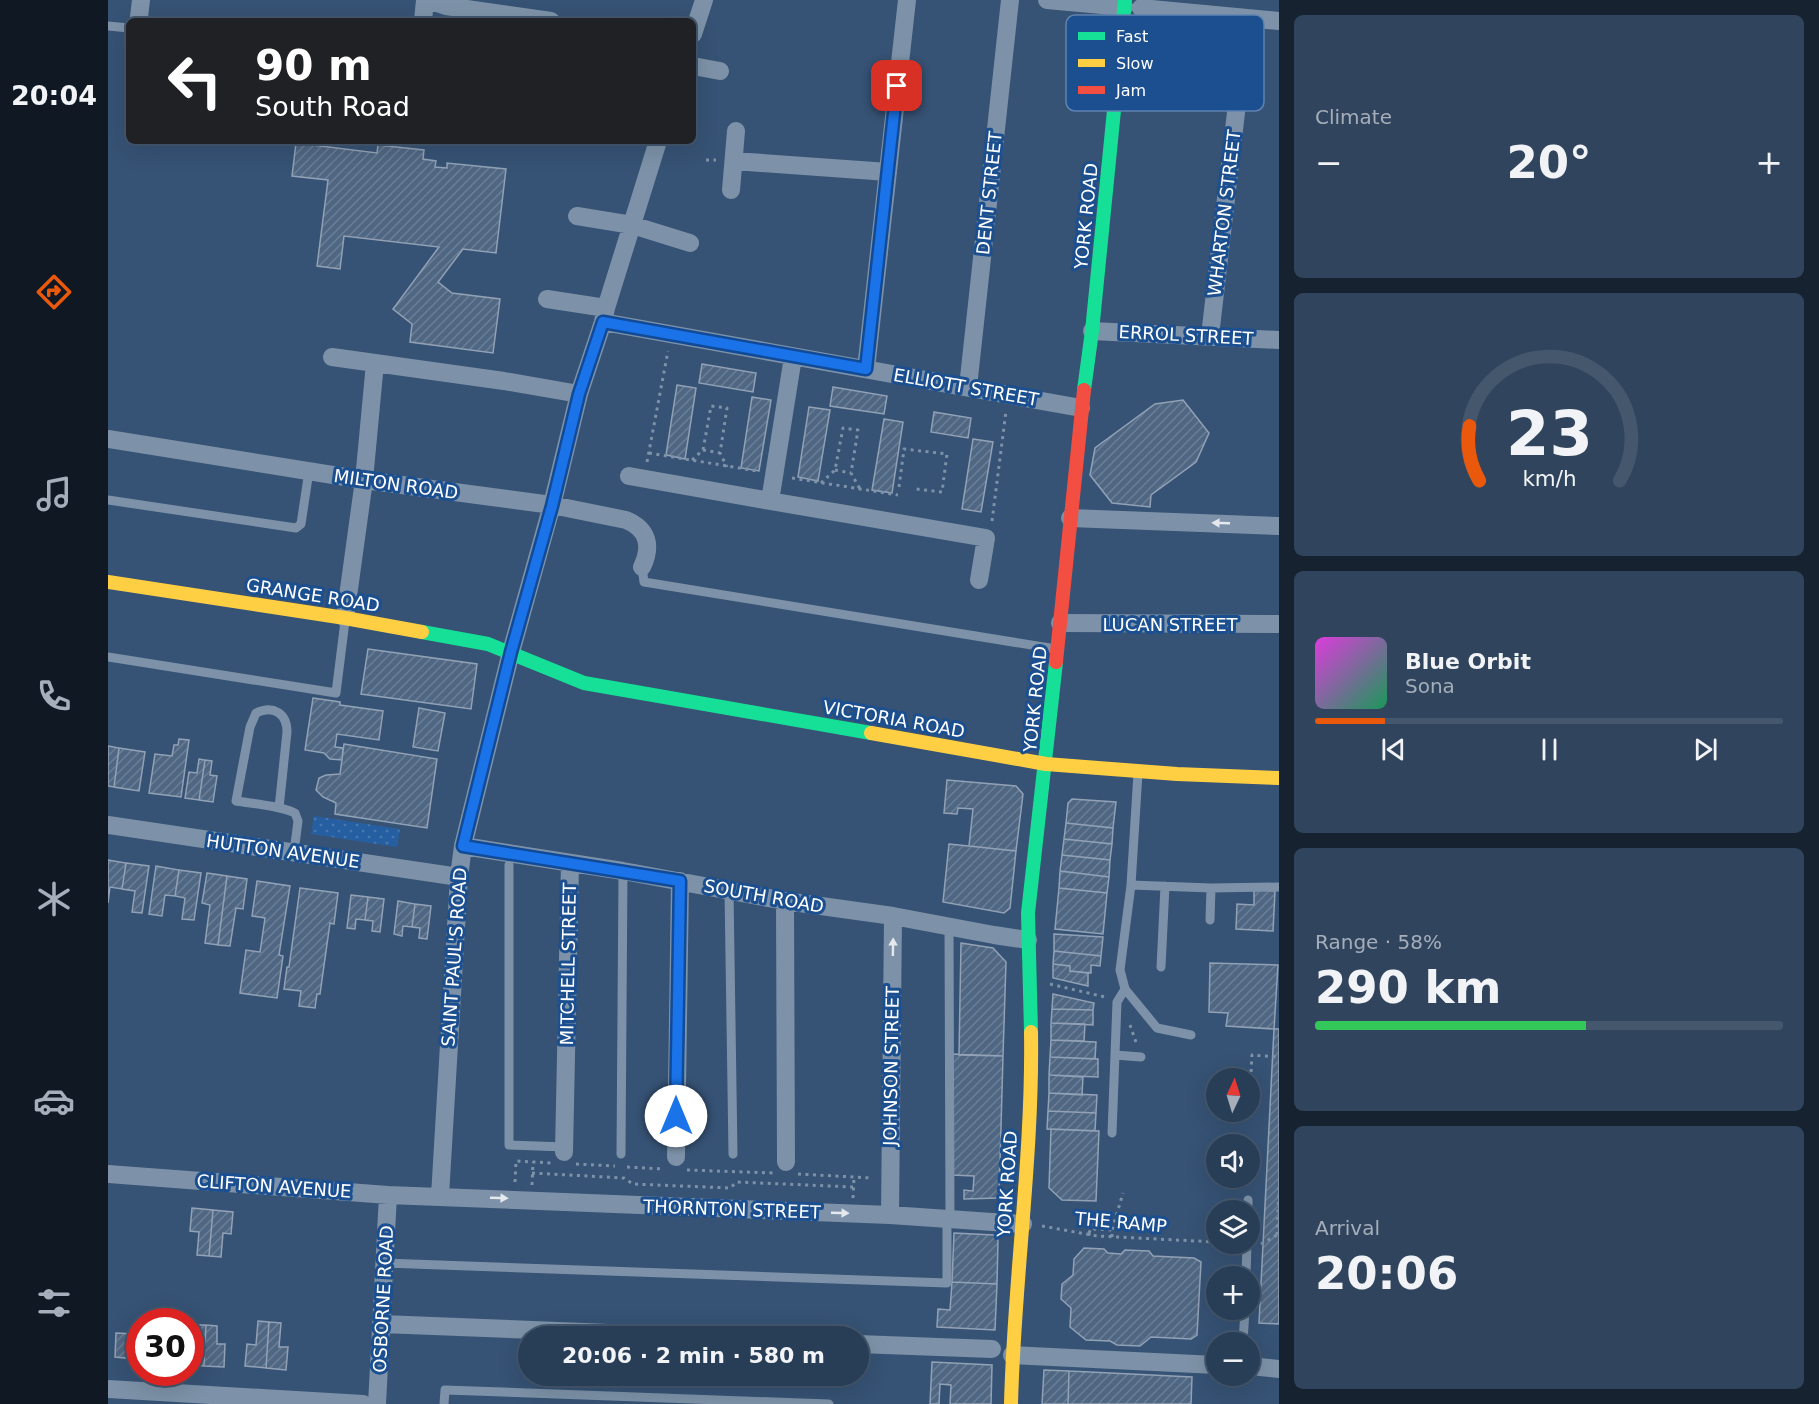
<!DOCTYPE html>
<meta charset="utf-8">
<style>
:root{--surface:#283e57;--page:#30455d;--text:#f1f3f6;--muted:#a5aeba;--line:#44576d;--accent:#ea580c}
body{margin:0;font-family:"DejaVu Sans",sans-serif;background:var(--page);color:var(--text);height:100vh;display:flex;flex-direction:column;font-size:22px;white-space:nowrap}
*{box-sizing:border-box;margin:0}
p{font-size:20px;color:var(--muted)}
.icon{flex:none;width:33px;height:33px;fill:none;stroke:currentColor;stroke-width:2;stroke-linecap:round;stroke-linejoin:round}
.map{position:relative;flex:1;overflow:hidden}
.panel{display:flex;flex-direction:column;gap:15px;padding:15px;background:#162230;width:540px}
.panel>*{flex:none}
.hud{position:absolute;left:18px;top:18px;width:570px;height:126px;border-radius:9px;box-shadow:0 6px 24px #0002,0 0 0 2px var(--line);background:#202124;color:#fff;overflow:hidden}
.needle{width:39px;rotate:4deg}
.buttons{position:absolute;left:1098px;top:1068px;display:grid;gap:12px}
.buttons a{display:grid;place-items:center;width:54px;height:54px;border-radius:50%;background:var(--surface);box-shadow:0 6px 24px #0002,0 0 0 2px var(--line);font-size:30px}
.speed{position:absolute;left:18px;top:1308px;display:flex;gap:12px;font-size:30px;font-weight:700;text-align:center}
.speed>*{display:grid;place-content:center;width:78px;height:78px;border-radius:50%;background:var(--surface);box-shadow:0 6px 24px #0002,0 0 0 2px var(--line);line-height:1}
.speed .limit{border:9px solid #d22;background:#fff;color:#111}
.pin{position:absolute;display:grid;place-items:center;width:51px;height:51px;color:#fff;margin:-26px;border-radius:12px;box-shadow:0 3px 9px #0006}
.me{position:absolute;width:66px;margin:-33px;rotate:0deg;stroke-linejoin:round;filter:drop-shadow(0 0 4px #0008)}
.turn{display:flex;align-items:center;gap:21px;height:126px;padding:0 30px;font-size:27px}
.turn .icon{width:78px;height:78px;stroke-width:2.5}
.turn b{display:block;font-size:42px;line-height:51px}
.big{font-size:45px;font-weight:700;line-height:1.1}
.panel .widget{flex:1;display:flex;flex-direction:column;justify-content:center;gap:9px;min-width:0;padding:0 21px;border-radius:9px;background:var(--page)}
.panel .dial{align-items:center;gap:0}
.dial svg{height:156px;overflow:visible;fill:none;stroke:var(--line);stroke-width:7;stroke-linecap:round;text-anchor:middle}
.dial text{fill:var(--text);stroke:none}
.song{display:flex;align-items:center;gap:18px}
.cover{width:72px;height:72px;border-radius:9px;background:linear-gradient(135deg,hsl(300 70% 55%),hsl(150 70% 35%))}
.played{height:6px;border-radius:3px;background:linear-gradient(90deg,var(--accent) 15%,var(--line) 15%)}
.keys{display:flex;justify-content:space-around;direction:ltr}
.heat{display:flex;justify-content:space-between;align-items:center;font-size:33px;direction:ltr}
.charge{height:9px;border-radius:4px;background:linear-gradient(90deg,#34c759 58%,var(--line) 0)}
.trip{position:absolute;left:410px;top:1326px;width:351px;height:60px;border-radius:30px;background:var(--surface);box-shadow:0 6px 24px #0002,0 0 0 2px var(--line);font-weight:700;line-height:60px;text-align:center}
main{display:flex;flex:1;min-height:0}
.tab-bar{display:flex;flex-direction:column;width:108px;justify-content:space-around;align-items:center;background:#101923;color:var(--muted)}
.tab-bar .icon{width:42px;height:42px}
.tab-bar .on{color:var(--accent)}
.tab-bar b{font-size:27px;color:var(--text)}
.map>svg:first-child{display:block}
.grass{fill:url(#grass-dots)}
.building{fill:url(#building-hatch);stroke:#92a2b6;stroke-width:1.5}
.lines{fill:none;stroke-linecap:round;stroke-linejoin:round}
.path{stroke:#7d92a8;stroke-width:3;stroke-dasharray:3 4.5;stroke-linecap:butt}
.lane{stroke:#7d92a8;stroke-width:9}
.street{stroke:#7d92a8;stroke-width:18}
.fast{stroke:#16e098;stroke-width:14}
.slow{stroke:#ffcf43;stroke-width:14}
.jam{stroke:#f24e42;stroke-width:14}
.oneway{fill:#e5e9ee}
.route-casing{stroke:#114b97;stroke-width:15}
.route{stroke:#1a73e8;stroke-width:10}
.labels{text-anchor:middle;dominant-baseline:central;stroke-width:6;stroke-linejoin:round;paint-order:stroke}
.street-label{font-size:18px;fill:#fff;stroke:#1b4f8f}
.key{fill:#1b4f8f;stroke:#5f84b1;stroke-width:1.5}
.key-label{font-size:16px;fill:#fff}
</style>
<main>
<nav class="tab-bar">
<b>20:04</b>
<svg class="icon on" aria-label="directions" viewBox="0 0 24 24"><path d="M12 3l9 9-9 9-9-9zM9 14v-3h6M13 9l2 2-2 2"/></svg>
<svg class="icon" aria-label="music" viewBox="0 0 24 24"><path d="M9 18V5l10-2v13"/><circle cx="6" cy="18" r="3"/><circle cx="16" cy="16" r="3"/></svg>
<svg class="icon" aria-label="phone" viewBox="0 0 24 24"><path d="M5 4h4l2 5-3 2q2 4 5 5l2-3 5 2v4C11 20 4 13 5 4z"/></svg>
<svg class="icon" aria-label="climate" viewBox="0 0 24 24"><path d="M12 3v18M4 7l16 10M4 17L20 7"/></svg>
<svg class="icon" aria-label="car" viewBox="0 0 24 24"><path d="M5 17H2v-5l4-1 3-4h7l3 4 3 1v5h-3M9 17h6M6 11h13"/><circle cx="7" cy="17" r="2"/><circle cx="17" cy="17" r="2"/></svg>
<svg class="icon" aria-label="filters" viewBox="0 0 24 24"><path d="M4 7h16M4 17h16"/><circle cx="9" cy="7" r="2"/><circle cx="15" cy="17" r="2"/></svg>
</nav>
<div class="map">
<svg width="1171" height="1404" viewBox="0 0 1171 1404">
<defs>
<pattern id="grass-dots" width="8" height="8" patternUnits="userSpaceOnUse" patternTransform="scale(1.5)"><rect width="8" height="8" fill="#265fa1"/><path d="M2 2h.1M6 6h.1" fill="none" stroke="#4777af" stroke-width="1.8" stroke-linecap="round"/></pattern>
<pattern id="building-hatch" width="6" height="6" patternUnits="userSpaceOnUse" patternTransform="scale(1.5)"><rect width="6" height="6" fill="#506783"/><path d="M-1 1l2-2M0 6l6-6M5 7l2-2" fill="none" stroke="#6a7e96"/></pattern>
</defs>
<rect width="100%" height="100%" fill="#365274"/>
<path class="grass" d="M206,816L292,829L289,847L203,834Z"/>
<path class="building" d="M188,143L269,153L270,145L316,150L315,159L328,161L327,167L339,168V163L398,169L388,253L355,249L330,282L344,293L392,299L385,353L302,342L304,324L285,309L331,247L236,236L232,269L209,266L220,180L184,176Z
M594,364L648,373L645,392L591,383Z
M569,385L588,388L577,459L558,455Z
M725,387L779,396L776,414L722,406Z
M644,397L663,400L651,471L633,468Z
M1075,400L1101,433L1088,462L1043,495L1042,507L1004,503L982,475L987,448L1047,404Z
M701,407L722,410L710,481L690,477Z
M826,412L863,418L860,438L823,432Z
M776,419L795,422L784,493L764,490Z
M865,439L885,442L873,512L854,509Z
M260,649L369,664L363,709L253,694Z
M205,698L232,702V705L275,711L271,740L229,734L227,747L235,748L234,760L222,759L216,753L197,750Z
M311,708L337,713L330,751L305,747Z
M71,739L81,740L73,797L41,793L47,754L64,756L66,745H70Z
M236,744L329,759L319,828L227,814L228,803L215,797L208,790L211,778L218,775L232,774Z
M0,746L11,748L6,787L0,786Z
M11,748L37,752L31,791L6,787Z
M91,759L97,760L91,800L77,798L81,772L89,773Z
M97,760L104,761L102,775L109,776L105,802L91,800Z
M839,780L908,786L915,794L908,851L861,846L865,809L850,808L849,814L836,813Z
M964,799L1008,802L1005,828L958,823L960,803Z
M958,823L1005,828L1004,844L956,839Z
M956,839L1004,844L1002,860L954,855Z
M841,844L908,851L902,908L896,913L835,902Z
M954,855L1002,860L1001,877L952,871Z
M0,860L18,863L14,889L2,887L0,903Z
M18,863L41,866L34,913L24,912L27,891L14,889Z
M48,866L71,870L67,896L57,895L54,916L41,914Z
M71,870L93,873L86,920L74,919L77,898L67,896Z
M952,871L1001,877L999,893L951,888Z
M99,873L119,876L110,945L97,943L102,905L94,903Z
M119,876L139,879L135,909L128,908L122,946L110,945Z
M149,881L182,886L171,955L175,956L169,998L132,993L138,950L152,952L157,918L144,916Z
M192,888L230,893L226,924L222,923L212,994H209L207,1008L191,1006L193,991L176,989L179,967H181Z
M951,888L999,893L995,934L947,929Z
M1146,890L1167,891L1165,931L1128,929L1129,904L1146,905Z
M243,895L260,897L257,920L248,919L247,929L239,928Z
M260,897L276,899L272,932L264,931L265,921L257,920Z
M290,901L307,904L304,927L295,926L294,936L286,934Z
M307,904L323,906L319,939L311,938L312,928L304,927Z
M946,934L995,937L993,956L946,951Z
M853,943L885,948L898,962L895,1056L851,1055Z
M946,951L993,956L992,966L983,965V973L962,971V966L945,964Z
M1102,963L1170,965L1166,1029L1118,1026L1120,1013L1101,1012Z
M945,964L962,966V971L980,973V986L945,978Z
M945,994L986,1003L985,1010L944,1009Z
M944,1009L985,1010V1025L943,1023Z
M943,1023L977,1024L976,1041L943,1040Z
M1166,1029H1171V1324L1151,1323Z
M943,1040L988,1042L987,1059L942,1057Z
M844,1054L895,1056L891,1198L856,1199V1190L865,1191L866,1176L844,1175Z
M942,1057L990,1059V1077L941,1075Z
M941,1075L975,1077L974,1095L941,1093Z
M941,1093L989,1095L988,1113L940,1111Z
M940,1111L988,1113L987,1131L939,1129Z
M943,1129L991,1131L988,1201L954,1200L941,1188Z
M84,1208L105,1210L101,1256L89,1255L91,1232L82,1231Z
M105,1210L125,1212L123,1234L115,1233L113,1257L101,1256Z
M846,1233L886,1235L890,1240L889,1284L844,1282Z
M976,1248L996,1249L1000,1253L1013,1254L1017,1250L1041,1251L1045,1256L1086,1258L1093,1262L1089,1335L1083,1339L1043,1337L1032,1346L1009,1345L1002,1341L978,1340L962,1327L963,1308L953,1299L954,1284L965,1275L966,1259Z
M844,1282L889,1284L887,1330L829,1327L830,1309L842,1310Z
M150,1321L161,1322L158,1368L137,1366L139,1344L148,1345Z
M161,1322L173,1323L171,1347H180L178,1370L158,1368Z
M86,1325H98L96,1366L82,1365V1343H85Z
M98,1325L109,1326V1344H117L116,1367L96,1366Z
M8,1333L28,1334L26,1359L7,1357Z
M28,1334L32,1335V1359H26Z
M824,1362L884,1365L883,1404H842L843,1385L832,1384L831,1404H822Z
M936,1370L961,1371L960,1404H934Z
M961,1371L1084,1377L1083,1404H960Z"/>
<g class="lines">
<path class="path" d="M598,160H608
M595,450L612,453
M541,453L649,471
M584,460L595,450L603,406L619,408L612,453L619,467
M539,462L560,351
M727,470L743,473
M684,478L790,495
M713,483L727,470L735,428L750,430L743,473L752,489
M791,487L796,449L839,454L834,492L808,489
M884,521L898,411
M942,984L997,997
M1022,1025L1029,1045
M1143,1072L1144,1055L1171,1057
M468,1164L507,1166
M519,1167L555,1169
M579,1170L666,1173
M424,1173L516,1178L525,1184L622,1188L629,1182L745,1187
M690,1174L764,1178
M407,1182L408,1161L444,1163
M424,1185L425,1162
M745,1198L746,1177
M934,1226L989,1236L1108,1242
M981,1233L985,1223L989,1222
M980,1235L987,1229L1004,1230
M1169,1235L1171,1186
M1004,1237V1230L1015,1193
M1153,1244L1169,1235"/>
<path class="lane" d="M0,26L21,28
M0,500L188,528L193,524L201,471
M534,567L536,582L948,649
M0,657L228,693L237,621
M171,808L179,732C179,713 165,705 148,713L142,727L128,801C147,804 169,805 187,813L190,821L186,852
M401,865V1145L457,1147
M1023,885L1103,888L1171,887
M621,891L625,1154
M1102,920L1103,888
M841,925L842,1219
M1053,967L1057,886
M1017,989L1049,1028L1083,1035
M1007,1055L1033,1057
M1004,1133L1009,1002L1017,989L1012,970L1023,885L1030,773
M513,1154L515,871
M1140,1210V1200
M276,1263L839,1283V1219
M1138,1276L1139,1244
M1135,1342L1137,1310
M336,1404L337,1390L721,1404"/>
<path class="street" d="M320,0L338,6L443,21
M939,0L1016,7
M1033,8L1171,21
M31,17L33,0
M315,21L317,0
M585,34L596,0
M585,66L612,71
M626,161L780,172
M623,190L628,131
M469,216L524,225L582,243
M439,299L498,308
M495,322L973,408
M984,331L1171,340
M1102,336L1139,18
M224,357L396,381L471,394
M685,357L662,501L878,538L871,580
M758,369L799,0
M860,387L902,0
M0,439L256,480L444,505L518,520C540,529 544,546 534,567
M521,476L662,501
M962,518L1171,526
M237,618L256,480L267,363
M952,623L1171,624
M0,825L351,877
M355,846L515,871L677,901L785,916L886,935L920,940
M677,901L678,1162
M456,1152L462,863
M568,1157L572,881
M0,1174L280,1195L782,1215L915,1224
M332,1196L351,877L355,846L403,652L444,505L471,394L495,322L498,308L550,141
M782,1215L785,916
M274,1324L577,1336
M750,1344L884,1349
M904,1355L1108,1365
M1142,1366L1171,1369
M0,1389L255,1404
M269,1404L280,1195"/>
<path class="fast" d="M976,390L984,331L1017,0
M314,632L380,644L476,683L763,733
M923,1032L920,913L948,662"/>
<path class="slow" d="M0,582L237,618L314,632
M763,733L938,764L1069,774L1171,778
M903,1404C906,1280 925,1156 923,1032"/>
<path class="jam" d="M948,662L976,390"/>
</g>
<defs><path id="oneway-solid" d="M-6-.8H1V-3.2L6.5 0L1 3.2V.8H-6Z" transform="scale(1.5)"/></defs>
<g class="oneway">
<use href="#oneway-solid" transform="translate(1113 523) rotate(-178)"/>
<use href="#oneway-solid" transform="translate(785 947) rotate(-89)"/>
<use href="#oneway-solid" transform="translate(391 1198) rotate(2)"/>
<use href="#oneway-solid" transform="translate(732 1213) rotate(2)"/>
</g>
<g class="lines">
<defs>
<path id="route" d="M568,1116L572,881L355,846L403,652L444,506L471,394L495,322L758,369L789,86"/>
</defs>
<use href="#route" class="route-casing"/>
<use href="#route" class="route"/>
</g>
<g class="labels">
<g class="street-label">
<text transform="translate(881 193) rotate(-84)">DENT STREET</text>
<text transform="translate(1116 213) rotate(-83)">WHARTON STREET</text>
<text transform="translate(978 216) rotate(-84)">YORK ROAD</text>
<text transform="translate(1078 335) rotate(3)">ERROL STREET</text>
<text transform="translate(858 387) rotate(10)">ELLIOTT STREET</text>
<text transform="translate(288 484) rotate(8)">MILTON ROAD</text>
<text transform="translate(205 595) rotate(9)">GRANGE ROAD</text>
<text x="1062" y="624">LUCAN STREET</text>
<text transform="translate(927 699) rotate(-84)">YORK ROAD</text>
<text transform="translate(786 719) rotate(10)">VICTORIA ROAD</text>
<text transform="translate(175 851) rotate(8)">HUTTON AVENUE</text>
<text transform="translate(656 896) rotate(10)">SOUTH ROAD</text>
<text transform="translate(346 957) rotate(-86)">SAINT PAUL'S ROAD</text>
<text transform="translate(460 964) rotate(-89)">MITCHELL STREET</text>
<text transform="translate(783 1066) rotate(-89)">JOHNSON STREET</text>
<text transform="translate(899 1184) rotate(-86)">YORK ROAD</text>
<text transform="translate(166 1186) rotate(4)">CLIFTON AVENUE</text>
<text transform="translate(624 1209) rotate(2)">THORNTON STREET</text>
<text transform="translate(1013 1222) rotate(5)">THE RAMP</text>
<text transform="translate(275 1299) rotate(-87)">OSBORNE ROAD</text>
</g>
</g>
<rect x="958" y="15" width="198" height="96" rx="9" class="key"/>
<rect x="970" y="32" width="27" height="8" fill="#16e098"/>
<rect x="970" y="59" width="27" height="8" fill="#ffcf43"/>
<rect x="970" y="86" width="27" height="8" fill="#f24e42"/>
<g class="key-label">
<text x="1008" y="42">Fast</text>
<text x="1008" y="69">Slow</text>
<text x="1008" y="96">Jam</text>
</g>
</svg>
<div class="buttons">
<a><svg class="needle" viewBox="-14 -14 28 28"><path d="M0-13l5 13h-10z" fill="#e53935"/><path d="M0 13l5-13h-10z" fill="#a5aeba"/></svg></a>
<a><svg class="icon" aria-label="sound" viewBox="0 0 24 24"><path d="M4 9h4l5-4v14l-5-4H4zM17 9q2 3 0 6"/></svg></a>
<a><svg class="icon" aria-label="layers" viewBox="0 0 24 24"><path d="M12 4l9 5-9 5-9-5zM3 14l9 5 9-5"/></svg></a>
<a>+</a>
<a>−</a>
</div>
<div class="speed"><div class="limit">30</div></div>
<div class="pin" style="left:789px;top:86px;background:#d93025"><svg class="icon" aria-label="arrive" viewBox="0 0 24 24"><path d="M6 21V4h12l-3 4 3 4H6"/></svg></div>
<svg class="me" style="left:568px;top:1116px" viewBox="-20 -20 40 40"><circle r="19" fill="#fff"/><path d="M0-13L10 11 0 6-10 11z" fill="#1a73e8"/></svg>
<div class="trip">20:06 · 2 min · 580 m</div>
<div class="hud">
<div class="turn"><svg class="icon" aria-label="left" viewBox="0 0 24 24"><path d="M17 20v-9H6M10 6l-5 5 5 5"/></svg><div><b>90 m</b>South Road</div></div>
</div>
</div>
<section class="panel">
<div class="widget"><p>Climate</p>
<div class="heat"><a>−</a><b class="big">20°</b><a>+</a></div>
</div>
<div class="widget dial"><svg viewBox="0 0 100 80">
<path d="M14 69A42 42 0 1 1 86 69"/>
<path d="M14 69A42 42 0 0 1 9 41" stroke="#ea580c"/>
<text x="50" y="56" font-size="32" font-weight="700">23</text>
<text x="50" y="72" font-size="11">km/h</text>
</svg></div>
<div class="widget">
<div class="song"><i class="cover"></i><div><b>Blue Orbit</b><p>Sona</p></div></div>
<div class="played"></div>
<div class="keys"><svg class="icon" aria-label="previous" viewBox="0 0 24 24"><path d="M18 5L8 12l10 7zM5 5v14"/></svg><svg class="icon" aria-label="pause" viewBox="0 0 24 24"><path d="M8 5v14M16 5v14"/></svg><svg class="icon" aria-label="next" viewBox="0 0 24 24"><path d="M6 5l10 7-10 7zM19 5v14"/></svg></div>
</div>
<div class="widget"><p>Range · 58%</p><b class="big">290 km</b><div class="charge"></div></div>
<div class="widget"><p>Arrival</p><b class="big">20:06</b></div>
</section>
</main>
